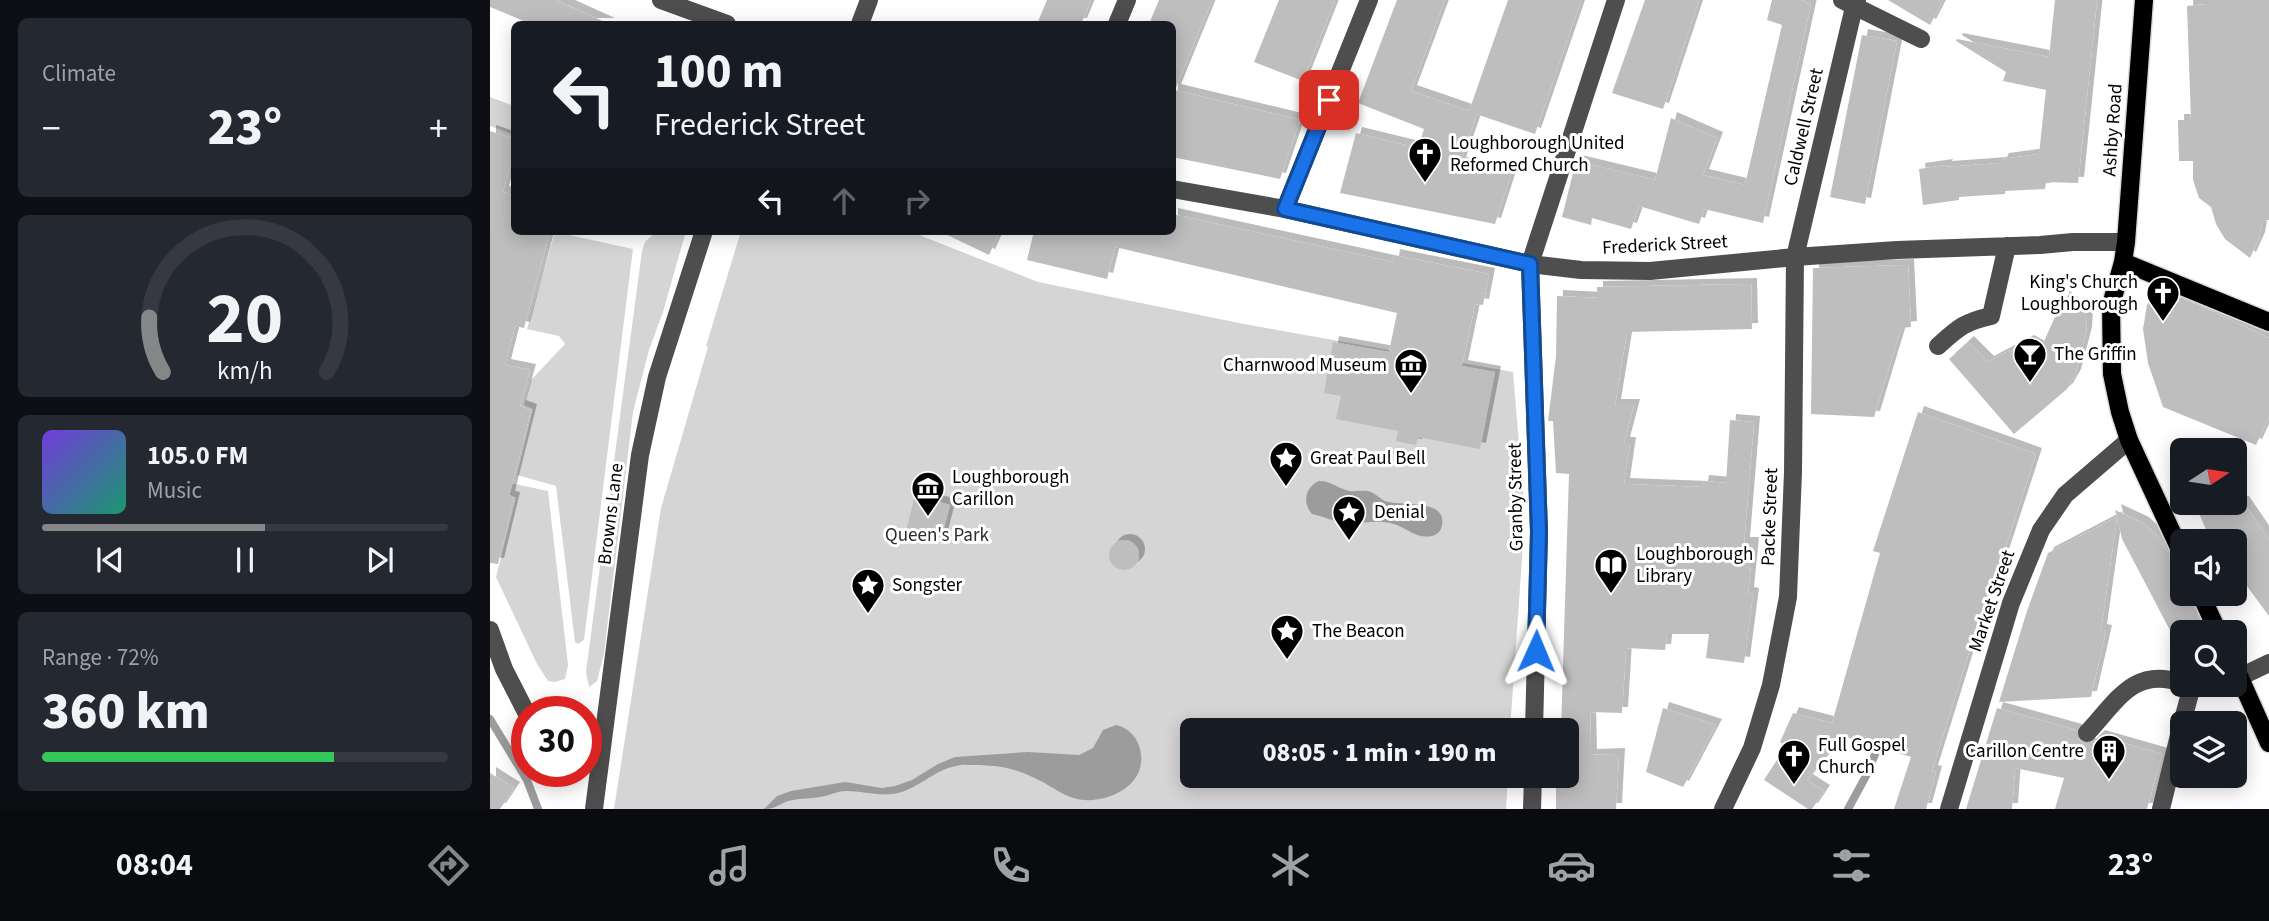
<!DOCTYPE html>
<meta charset="utf-8">
<style>
:root{--surface:#171b24;--page:#242831;--text:#f1f3f6;--muted:#9ea1a6;--line:#363941;--accent:#858687}
body{margin:0;font-family:"Source Sans 3",sans-serif;background:var(--page);color:var(--text);height:100vh;display:flex;flex-direction:column;font-size:26px;white-space:nowrap}
*{box-sizing:border-box;margin:0}
p{font-size:23px;color:var(--muted)}
.icon{flex:none;width:38px;height:38px;fill:none;stroke:currentColor;stroke-width:2;stroke-linecap:round;stroke-linejoin:round}
.map{position:relative;flex:1;overflow:hidden}
.sheet{display:flex;flex-direction:column;gap:18px;padding:18px;background:#0d0f14;width:490px}
.sheet>*{flex:none}
.hud{position:absolute;left:21px;top:21px;width:665px;height:214px;border-radius:10px;box-shadow:0 4px 18px #0003;background:#171b24;color:var(--text);overflow:hidden}
.needle{width:46px;rotate:78deg}
.tools{position:absolute;left:1680px;top:438px;display:grid;gap:14px}
.tools a{display:grid;place-items:center;width:77px;height:77px;border-radius:10px;background:var(--surface);box-shadow:0 4px 18px #0003;font-size:35px}
.speed{position:absolute;left:21px;top:696px;display:flex;gap:14px;font-size:35px;font-weight:700;text-align:center}
.speed>*{display:grid;place-content:center;width:91px;height:91px;border-radius:50%;background:var(--surface);box-shadow:0 4px 18px #0003;line-height:1}
.speed .limit{border:10px solid #d22;background:#fff;color:#111}
.pin{position:absolute;display:grid;place-items:center;width:60px;height:60px;color:#fff;margin:-30px;border-radius:14px;box-shadow:0 4px 10px #0006}
.me{position:absolute;width:77px;margin:-38px;rotate:1deg;stroke-linejoin:round;filter:drop-shadow(0 0 5px #0008)}
.turn{display:flex;align-items:center;gap:24px;height:147px;padding:0 28px;font-size:32px}
.turn .icon{width:91px;height:91px;stroke-width:2.5}
.turn b{display:block;font-size:49px;line-height:60px}
.lanes{display:flex;align-items:center;height:66px;padding:0 28px;background:#0003;justify-content:center;gap:35px;direction:ltr}
.lanes .off{opacity:.35}
.big{font-size:52px;font-weight:800;line-height:1.1}
.sheet .widget{flex:1;display:flex;flex-direction:column;justify-content:center;gap:10px;min-width:0;padding:0 24px;border-radius:10px;background:var(--page)}
.sheet .dial{align-items:center;gap:0}
.dial svg{height:182px;overflow:visible;fill:none;stroke:var(--line);stroke-width:7;stroke-linecap:round;text-anchor:middle}
.dial text{fill:var(--text);stroke:none}
.song{display:flex;align-items:center;gap:21px}
.cover{width:84px;height:84px;border-radius:10px;background:linear-gradient(135deg,hsl(260 70% 55%),hsl(160 70% 35%))}
.played{height:7px;border-radius:4px;background:linear-gradient(90deg,var(--accent) 55%,var(--line) 55%)}
.keys{display:flex;justify-content:space-around;direction:ltr}
.heat{display:flex;justify-content:space-between;align-items:center;font-size:38px;direction:ltr}
.charge{height:10px;border-radius:5px;background:linear-gradient(90deg,#34c759 72%,var(--line) 0)}
.trip{position:absolute;left:690px;top:718px;width:399px;height:70px;border-radius:10px;background:var(--surface);box-shadow:0 4px 18px #0003;font-weight:800;line-height:70px;text-align:center}
.tabs{display:flex;height:112px;justify-content:space-around;align-items:center;background:#090b0e;color:var(--muted)}
.tabs .icon{width:49px;height:49px}
.tabs .on{color:var(--accent)}
.tabs b{font-size:32px;color:var(--text)}
main{display:flex;flex:1;min-height:0}
.map>svg:first-child{display:block}
.green{fill:#d5d5d5}
.water{fill:#9c9c9c}
.lines{fill:none;stroke-linecap:round;stroke-linejoin:round}
.stream{stroke:#9c9c9c;stroke-width:8}
.building{fill:#bebebe;filter:url(#shadow)}
.major-casing{stroke:#dbdbdb;stroke-width:21}
.minor{stroke:#4e4e4e;stroke-width:18}
.major{stroke:#000;stroke-width:18}
.route-casing{stroke:#114b97;stroke-width:18}
.route{stroke:#1a73e8;stroke-width:12}
.labels{text-anchor:middle;dominant-baseline:central;stroke-width:6;stroke-linejoin:round;paint-order:stroke}
.street-label{font-size:19px;fill:#000;stroke:#fff}
.poi-label{font-size:19px;fill:#000;stroke:#fff;text-anchor:start}
.park-label{font-size:19px;fill:#2c2c2c;stroke:#fff}
</style>
<main>
<section class="sheet">
<div class="widget"><p>Climate</p>
<div class="heat"><a>−</a><b class="big">23°</b><a>+</a></div>
</div>
<div class="widget dial"><svg viewBox="0 0 100 80">
<path d="M14 69A42 42 0 1 1 86 69"/>
<path d="M14 69A42 42 0 0 1 8 45" stroke="#858687"/>
<text x="50" y="56" font-size="32" font-weight="700">20</text>
<text x="50" y="72" font-size="11">km/h</text>
</svg></div>
<div class="widget">
<div class="song"><i class="cover"></i><div><b>105.0 FM</b><p>Music</p></div></div>
<div class="played"></div>
<div class="keys"><svg class="icon" aria-label="previous" viewBox="0 0 24 24"><path d="M18 5L8 12l10 7zM5 5v14"/></svg><svg class="icon" aria-label="pause" viewBox="0 0 24 24"><path d="M8 5v14M16 5v14"/></svg><svg class="icon" aria-label="next" viewBox="0 0 24 24"><path d="M6 5l10 7-10 7zM19 5v14"/></svg></div>
</div>
<div class="widget"><p>Range · 72%</p><b class="big">360 km</b><div class="charge"></div></div>
</section>
<div class="map">
<svg width="1779" height="809" viewBox="0 0 1779 809">
<defs>
<filter id="shadow"><feDropShadow dx="6" dy="-6" stdDeviation="0" flood-color="#0004"/></filter>
</defs>
<rect width="100%" height="100%" fill="#fff"/>
<path class="green" d="M0,97L24,106V135L0,126Z
M167,231H196L173,312L159,350L143,412L114,654L107,681L99,687L96,672L152,251L155,242Z
M251,231H419L548,282L754,324L1023,372L1035,516L1020,730H702V775H1018L1016,809H124L171,508L218,347L216,346Z
M65,232L143,249L94,640L88,644L85,642L66,486L27,475L43,409L34,405L41,380L75,344L69,336L37,329Z
M20,483L58,491L78,665L75,679L65,682L58,681L47,664L6,577L26,498L19,494Z"/>
<path class="water" d="M829,481C842,481 848,489 860,491C867,492 874,489 881,492C886,494 890,499 895,501C911,507 957,498 952,525C951,531 948,534 942,536C928,539 919,530 907,525C889,518 871,525 853,523C842,521 833,516 822,514C812,503 815,487 829,481Z
M626,725C650,730 659,761 644,780C635,792 617,799 602,800C583,802 568,791 553,782C527,769 516,766 487,765C480,765 472,764 466,766C444,770 429,788 408,793C390,797 374,791 356,791C347,791 338,796 330,797C321,799 312,798 303,800C290,802 288,809 274,809L287,796L301,791L355,782L392,788L405,786L422,780L448,764L465,757L538,752L589,755L603,748L613,730Z"/>
<g class="lines">
<path class="stream" d="M0,719L37,780L48,809
M1358,809L1376,776L1386,752"/>
</g>
<path class="building" d="M0,0H66L119,24H41L0,7Z
M557,0H601L591,24H547Z
M669,0H722L685,90L810,120L790,179L682,157V24H659Z
M789,0H845L813,81L764,62Z
M907,0H955L921,91L979,111L1018,0H1091L1045,134L983,113L987,114L970,163L1021,174L1005,224L850,193L866,133L928,148L934,129L868,103Z
M1155,0H1209L1173,109L1122,93Z
M1282,0H1311L1321,4L1273,223L1214,209L1209,224L1149,206L1141,229L1102,218L1101,225L1072,217L1086,161L1165,180L1181,118L1227,138L1213,175L1255,185L1292,25L1277,20Z
M1398,0H1453L1440,25Z
M1565,0H1607L1588,183L1556,182L1555,189L1515,191V194L1469,197V200L1433,205L1429,169L1457,165L1456,167L1511,163L1513,159L1549,154L1556,90L1513,81L1516,72L1466,41L1467,39L1559,57Z
M1718,0H1779V220L1772,221L1769,238L1760,258L1735,239L1726,224L1721,207L1709,198L1703,180V161H1689L1688,120H1701L1697,6L1718,4Z
M1372,35L1407,41L1375,204L1340,197Z
M0,131L24,139V150L13,192L24,196V231H60L34,328L25,326L15,365L40,370L30,406L41,410L19,497L24,498L8,564L0,563Z
M682,214L903,262L904,255L999,274L993,305L985,304L972,366L1005,372L990,449L928,437L926,445L915,443L906,441L908,431L846,419L851,396L834,393L843,342L899,352L907,313L625,247L617,279L537,260L544,231H682Z
M449,231H510L499,255Z
M1418,265L1421,327L1411,328L1384,417L1321,414L1323,268Z
M1261,284L1262,329L1137,332L1125,405H1144L1134,443H1140L1134,484L1212,487L1213,481L1236,483L1240,420L1264,422L1254,543H1263L1258,593L1263,594L1254,663L1216,658L1219,634H1177L1175,650L1136,648L1132,713L1100,712L1101,755L1129,754L1126,809H1066V775H1076V730H1071L1079,474L1066,473L1063,421H1058L1066,356L1067,296L1107,298V287Z
M1672,290L1724,312L1779,338V417L1766,445L1673,407L1658,363L1653,329L1657,305L1664,293Z
M1574,297L1597,314L1596,333L1585,375L1577,389L1524,434L1459,359L1478,342L1498,362L1538,341L1551,348Z
M1428,412L1546,454L1502,589L1499,588L1442,771L1446,772L1436,809H1404L1421,757L1353,736L1317,780L1334,791L1322,809H1318L1274,780L1296,746L1290,742L1303,713L1342,723L1390,553L1383,551Z
M425,495L460,505L451,540L416,531Z
M1725,502H1753L1779,540V616L1745,570V541H1721L1708,511Z
M1625,510L1653,523L1671,540L1692,580V593H1699L1714,628L1692,632V634L1683,636L1632,539L1627,517L1611,630L1616,631L1601,697L1509,702L1537,611L1558,553L1627,517Z
M619 555a15 15 0 1 1 30 0a15 15 0 1 1-30 0Z
M1173,708L1226,725L1193,787L1156,772Z
M1507,708L1586,730V737L1594,744H1601L1609,736L1672,754L1657,809H1565L1574,778L1525,768L1522,809H1476Z
M0,773L24,788L10,809H0Z"/>
<g class="lines">
<defs>
<path id="major" d="M1654,0L1636,242L1633,262L1621,305L1622,374L1630,412L1639,440L1692,554
M1633,262L1779,322
M1710,593L1728,632
M1745,667L1779,743"/>
</defs>
<use href="#major" class="major-casing"/>
<path class="minor" d="M171,0L237,24
M1352,0L1431,39
M370,24L379,0
M627,24L637,0
M682,189L795,209L1040,264L1091,270L1160,271L1305,257L1407,250L1550,245L1583,242H1636
M795,209L879,0
M1448,346C1468,328 1474,322 1501,316L1517,246
M0,630L14,669L37,714
M1750,677L1779,663
M1692,723L1702,686
M1044,730L1049,532L1040,264L1126,0
M1597,733C1627,701 1644,666 1692,683
M104,809L150,455L167,377L214,231
M1042,809L1043,775
M1233,809L1262,748L1281,685L1298,597L1303,472L1305,257L1364,7L1367,0
M1459,809L1521,603L1551,530L1575,495L1639,440
M1671,809L1692,723"/>
<use href="#major" class="major"/>
</g>
<g class="lines">
<defs>
<path id="route" d="M839,100L795,209L1040,264L1049,532L1046,651"/>
</defs>
<use href="#route" class="route-casing"/>
<use href="#route" class="route"/>
</g>
<defs>
<symbol id="church-pin" viewBox="-11 -11 22 30"><path d="M0 17L-7.5 6A9.5 9.5 0 1 1 7.5 6Z" fill="#000" stroke="#fff"/><path d="M-1.2-6h2.4v3.5h3.3v2.4h-3.3V6h-2.4V-.1h-3.3v-2.4h3.3Z" fill="#fff"/></symbol>
<symbol id="bar-pin" viewBox="-11 -11 22 30"><path d="M0 17L-7.5 6A9.5 9.5 0 1 1 7.5 6Z" fill="#000" stroke="#fff"/><path d="M-6-5H6L.8 .8V4.5H3.5V6h-7V4.5H-.8V.8Z" fill="#fff"/></symbol>
<symbol id="museum-pin" viewBox="-11 -11 22 30"><path d="M0 17L-7.5 6A9.5 9.5 0 1 1 7.5 6Z" fill="#000" stroke="#fff"/><path d="M0-6L6-3V-2H-6V-3ZM-5-1h2V3h-2ZM-1-1h2V3h-2ZM3-1h2V3H3ZM-6 4H6V6H-6Z" fill="#fff"/></symbol>
<symbol id="sight-pin" viewBox="-11 -11 22 30"><path d="M0 17L-7.5 6A9.5 9.5 0 1 1 7.5 6Z" fill="#000" stroke="#fff"/><path d="M0-6L1.8-2.2L6-1.7L2.9 1.2L3.7 5.4L0 3.3L-3.7 5.4L-2.9 1.2L-6-1.7L-1.8-2.2Z" fill="#fff"/></symbol>
<symbol id="library-pin" viewBox="-11 -11 22 30"><path d="M0 17L-7.5 6A9.5 9.5 0 1 1 7.5 6Z" fill="#000" stroke="#fff"/><path d="M-6-4Q-3-5.5-.7-3.5V5Q-3 3-6 4ZM6-4Q3-5.5 .7-3.5V5Q3 3 6 4Z" fill="#fff"/></symbol>
<symbol id="building-pin" viewBox="-11 -11 22 30"><path d="M0 17L-7.5 6A9.5 9.5 0 1 1 7.5 6Z" fill="#000" stroke="#fff"/><path d="M-4-6H4V6H1V3H-1V6H-4ZM-2.5-4.3h1.7v1.8h-1.7ZM.8-4.3h1.7v1.8H.8ZM-2.5-1h1.7V.8h-1.7ZM.8-1h1.7V.8H.8Z" fill="#fff"/></symbol>
</defs>
<g fill-rule="evenodd">
<use href="#church-pin" x="916" y="135" width="38" height="52"/>
<use href="#church-pin" x="1654" y="274" width="38" height="52"/>
<use href="#bar-pin" x="1521" y="335" width="38" height="52"/>
<use href="#museum-pin" x="902" y="346" width="38" height="52"/>
<use href="#sight-pin" x="777" y="439" width="38" height="52"/>
<use href="#museum-pin" x="419" y="469" width="38" height="52"/>
<use href="#sight-pin" x="840" y="493" width="38" height="52"/>
<use href="#library-pin" x="1102" y="546" width="38" height="52"/>
<use href="#sight-pin" x="359" y="566" width="38" height="52"/>
<use href="#sight-pin" x="778" y="612" width="38" height="52"/>
<use href="#building-pin" x="1600" y="732" width="38" height="52"/>
<use href="#church-pin" x="1285" y="737" width="38" height="52"/>
</g>
<g class="labels">
<g class="street-label">
<text transform="translate(1314 127) rotate(-77)">Caldwell Street</text>
<text transform="translate(1623 130) rotate(-86)">Ashby Road</text>
<text transform="translate(1175 245) rotate(-3)">Frederick Street</text>
<text transform="translate(1026 497) rotate(-91)">Granby Street</text>
<text transform="translate(121 514) rotate(-83)">Browns Lane</text>
<text transform="translate(1280 517) rotate(-88)">Packe Street</text>
<text transform="translate(1502 601) rotate(-71)">Market Street</text>
</g>
<g class="poi-label">
<text x="960" y="143">Loughborough United<tspan x="960" dy="22">Reformed Church</tspan></text>
<text x="1648" y="282" text-anchor="end">King's Church<tspan x="1648" dy="22">Loughborough</tspan></text>
<text x="1564" y="354">The Griffin</text>
<text x="897" y="365" text-anchor="end">Charnwood Museum</text>
<text x="820" y="458">Great Paul Bell</text>
<text x="462" y="477">Loughborough<tspan x="462" dy="22">Carillon</tspan></text>
<text x="884" y="512">Denial</text>
<text x="1146" y="554">Loughborough<tspan x="1146" dy="22">Library</tspan></text>
<text x="402" y="585">Songster</text>
<text x="822" y="631">The Beacon</text>
<text x="1328" y="745">Full Gospel<tspan x="1328" dy="22">Church</tspan></text>
<text x="1594" y="751" text-anchor="end">Carillon Centre</text>
</g>
<g class="park-label">
<text x="447" y="535">Queen's Park</text>
</g>
</g>
</svg>
<div class="tools">
<a><svg class="needle" viewBox="-14 -14 28 28"><path d="M0-13l5 13h-10z" fill="#e53935"/><path d="M0 13l5-13h-10z" fill="#9ea1a6"/></svg></a>
<a><svg class="icon" aria-label="sound" viewBox="0 0 24 24"><path d="M4 9h4l5-4v14l-5-4H4zM17 9q2 3 0 6"/></svg></a>
<a><svg class="icon" aria-label="search" viewBox="0 0 24 24"><circle cx="10" cy="10" r="6"/><path d="M15 15l6 6"/></svg></a>
<a><svg class="icon" aria-label="layers" viewBox="0 0 24 24"><path d="M12 4l9 5-9 5-9-5zM3 14l9 5 9-5"/></svg></a>
</div>
<div class="speed"><div class="limit">30</div></div>
<div class="pin" style="left:839px;top:100px;background:#d93025"><svg class="icon" aria-label="arrive" viewBox="0 0 24 24"><path d="M6 21V4h12l-3 4 3 4H6"/></svg></div>
<svg class="me" style="left:1046px;top:651px" viewBox="-20 -20 40 40"><path d="M0-17L14 15 0 8-14 15z" fill="#1a73e8" stroke="#fff" stroke-width="4"/></svg>
<div class="trip">08:05 · 1 min · 190 m</div>
<div class="hud">
<div class="turn"><svg class="icon" aria-label="left" viewBox="0 0 24 24"><path d="M17 20v-9H6M10 6l-5 5 5 5"/></svg><div><b>100 m</b>Frederick Street</div></div>
<div class="lanes"><svg class="icon" aria-label="left" viewBox="0 0 24 24"><path d="M17 20v-9H6M10 6l-5 5 5 5"/></svg><svg class="icon off" aria-label="ahead" viewBox="0 0 24 24"><path d="M12 20V5M6 11l6-6 6 6"/></svg><svg class="icon off" aria-label="right" viewBox="0 0 24 24"><path d="M7 20v-9h11M14 6l5 5-5 5"/></svg></div>
</div>
</div>
</main>
<nav class="tabs">
<b>08:04</b>
<svg class="icon on" aria-label="directions" viewBox="0 0 24 24"><path d="M12 3l9 9-9 9-9-9zM9 14v-3h6M13 9l2 2-2 2"/></svg>
<svg class="icon" aria-label="music" viewBox="0 0 24 24"><path d="M9 18V5l10-2v13"/><circle cx="6" cy="18" r="3"/><circle cx="16" cy="16" r="3"/></svg>
<svg class="icon" aria-label="phone" viewBox="0 0 24 24"><path d="M5 4h4l2 5-3 2q2 4 5 5l2-3 5 2v4C11 20 4 13 5 4z"/></svg>
<svg class="icon" aria-label="climate" viewBox="0 0 24 24"><path d="M12 3v18M4 7l16 10M4 17L20 7"/></svg>
<svg class="icon" aria-label="car" viewBox="0 0 24 24"><path d="M5 17H2v-5l4-1 3-4h7l3 4 3 1v5h-3M9 17h6M6 11h13"/><circle cx="7" cy="17" r="2"/><circle cx="17" cy="17" r="2"/></svg>
<svg class="icon" aria-label="filters" viewBox="0 0 24 24"><path d="M4 7h16M4 17h16"/><circle cx="9" cy="7" r="2"/><circle cx="15" cy="17" r="2"/></svg>
<b>23°</b>
</nav>
